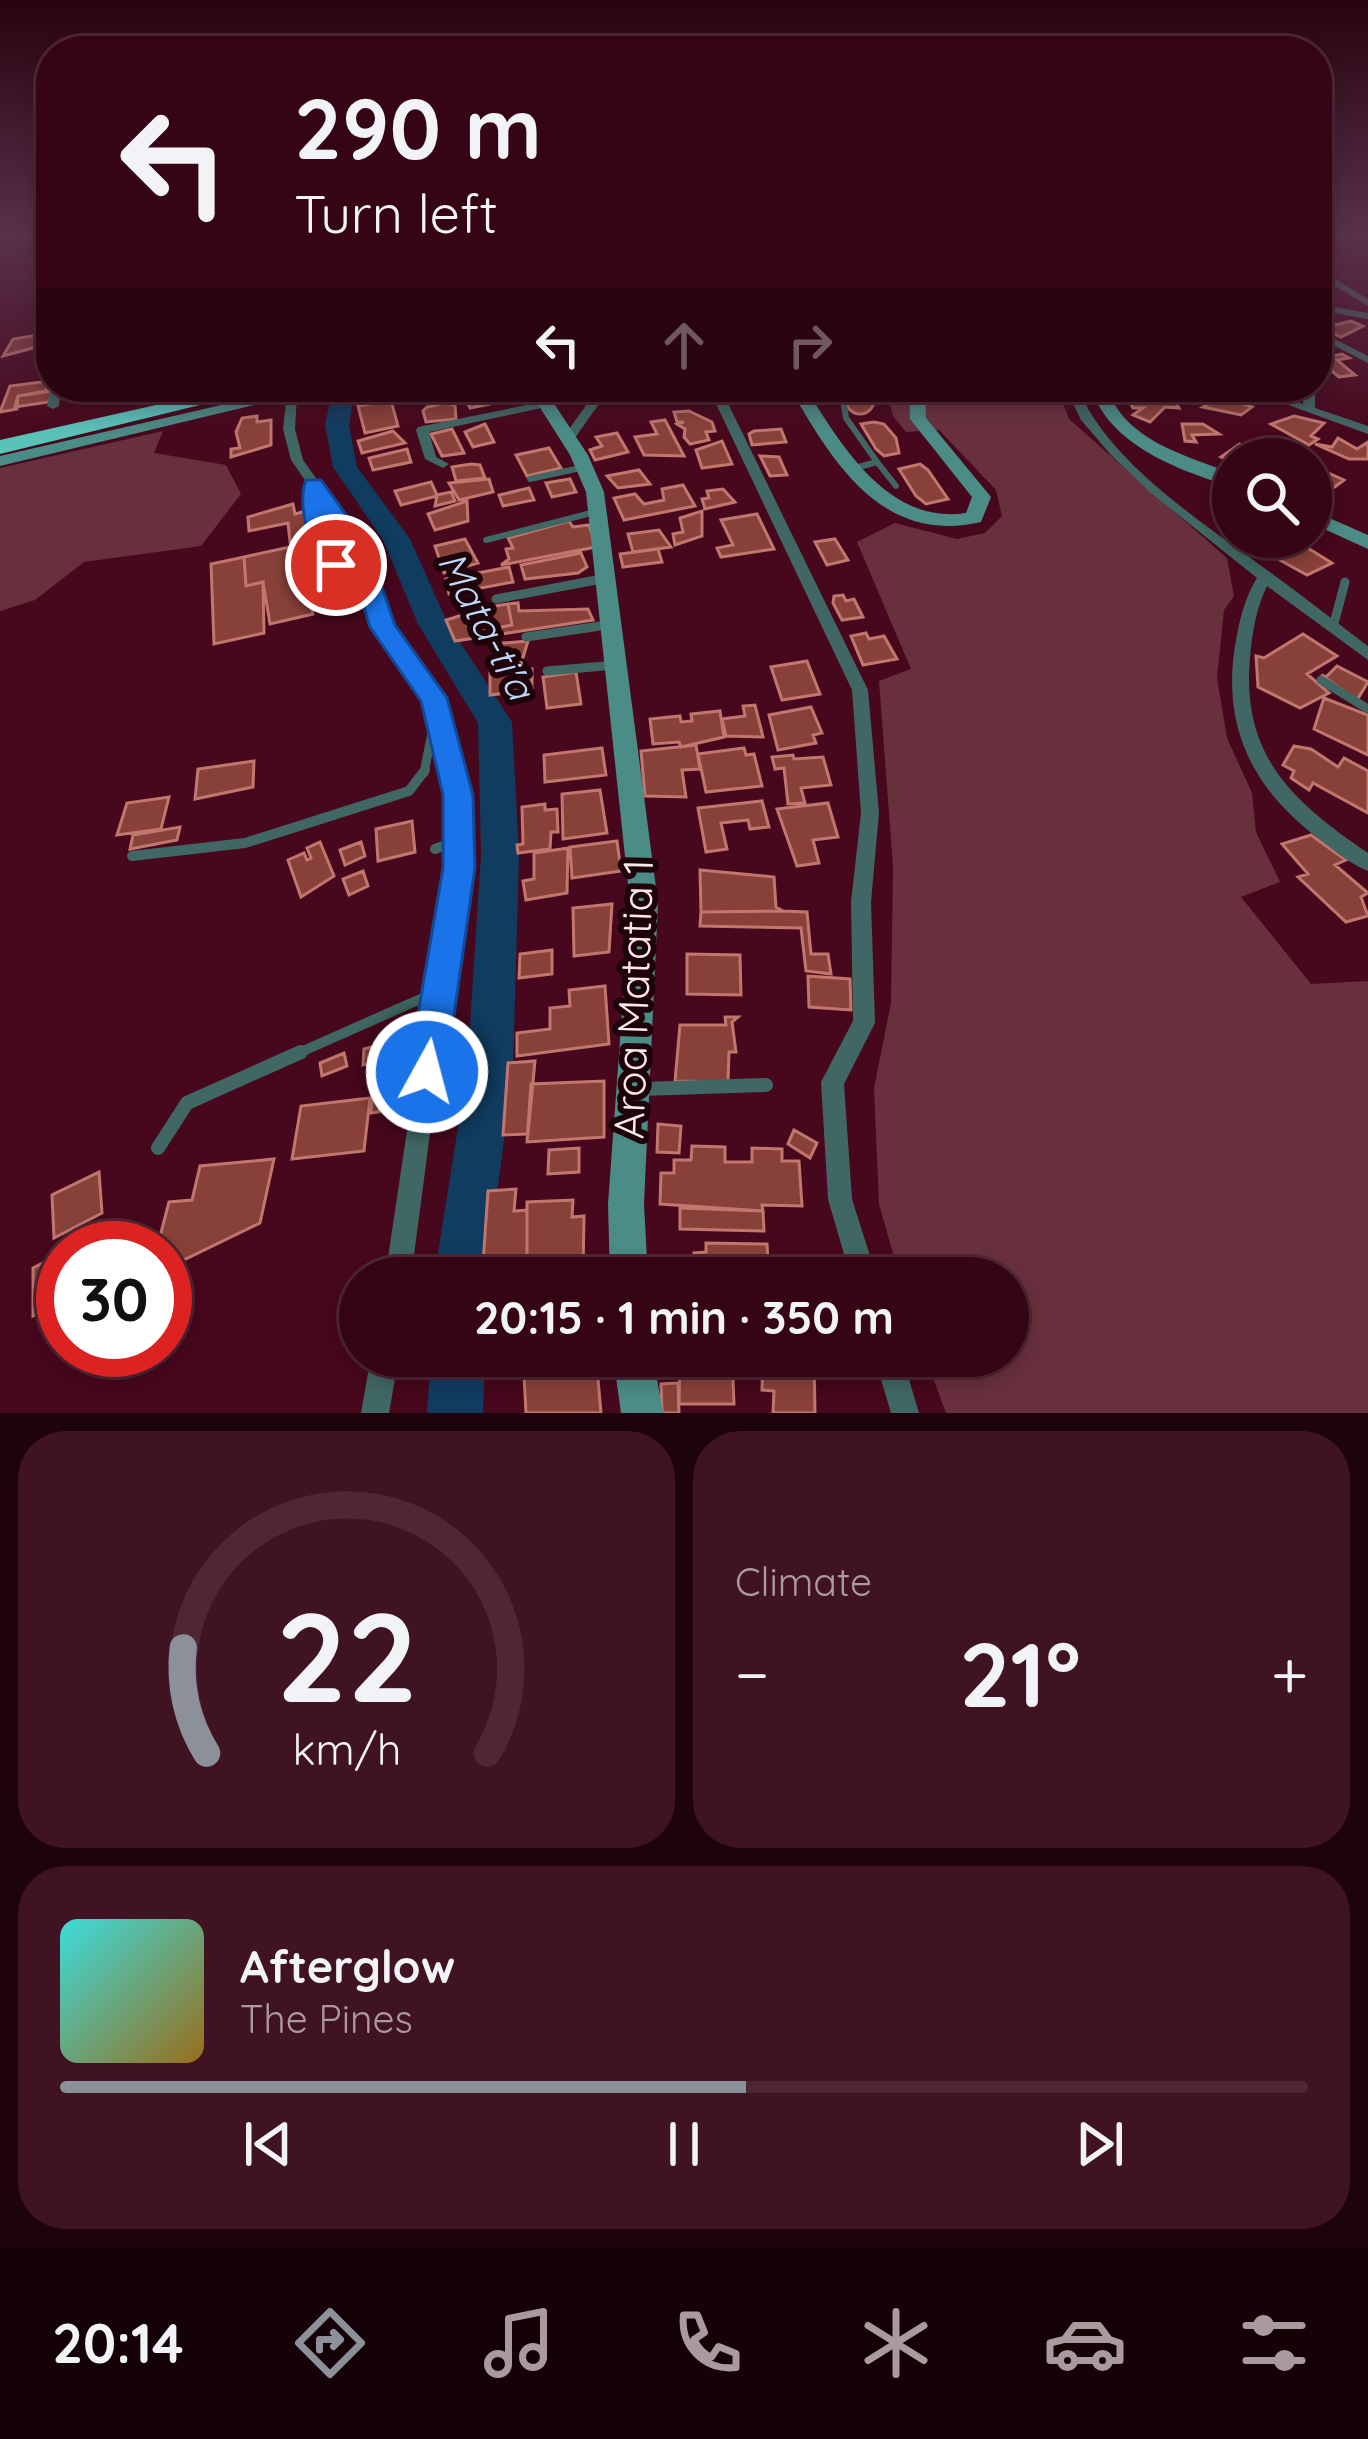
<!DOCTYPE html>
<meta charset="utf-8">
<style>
:root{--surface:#350515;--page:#401322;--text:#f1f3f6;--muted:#aa99a0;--line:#4f2634;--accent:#8c9099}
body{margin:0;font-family:Quicksand,sans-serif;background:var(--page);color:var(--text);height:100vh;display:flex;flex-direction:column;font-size:45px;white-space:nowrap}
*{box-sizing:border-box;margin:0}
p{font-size:39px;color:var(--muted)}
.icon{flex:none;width:66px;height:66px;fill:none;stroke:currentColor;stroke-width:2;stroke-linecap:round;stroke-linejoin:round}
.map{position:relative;height:1413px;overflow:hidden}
.panel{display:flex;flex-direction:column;gap:18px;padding:18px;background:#1d030c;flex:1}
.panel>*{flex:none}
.guide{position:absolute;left:36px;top:36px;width:1296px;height:366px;border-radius:48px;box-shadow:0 6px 18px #0003,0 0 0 3px var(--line);background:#350515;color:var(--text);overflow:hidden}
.buttons{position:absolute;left:1212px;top:438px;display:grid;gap:24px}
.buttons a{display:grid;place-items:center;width:120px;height:120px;border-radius:50%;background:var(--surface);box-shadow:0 6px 18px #0003,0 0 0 3px var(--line);font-size:60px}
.speed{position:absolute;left:36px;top:1221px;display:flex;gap:24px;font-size:60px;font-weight:700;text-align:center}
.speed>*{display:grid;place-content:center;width:156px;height:156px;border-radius:50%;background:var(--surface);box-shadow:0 6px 18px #0003,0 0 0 3px var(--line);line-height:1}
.speed .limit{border:18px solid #d22;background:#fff;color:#111}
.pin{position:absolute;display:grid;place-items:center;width:102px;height:102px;color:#fff;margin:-51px;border:6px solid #fff;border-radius:50%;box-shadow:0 3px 12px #0007}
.me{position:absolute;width:132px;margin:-66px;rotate:7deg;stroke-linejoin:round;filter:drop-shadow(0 0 9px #0008)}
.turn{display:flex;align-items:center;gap:42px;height:252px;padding:0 60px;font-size:54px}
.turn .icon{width:156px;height:156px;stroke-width:2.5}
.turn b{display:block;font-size:84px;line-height:102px}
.lanes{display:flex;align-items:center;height:114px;padding:0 60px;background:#0003;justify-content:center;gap:60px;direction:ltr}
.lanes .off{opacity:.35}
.big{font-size:90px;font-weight:800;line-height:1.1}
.panel .tile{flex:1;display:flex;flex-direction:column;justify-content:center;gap:18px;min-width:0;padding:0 42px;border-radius:48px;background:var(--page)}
.panel .dial{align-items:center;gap:0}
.dial svg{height:312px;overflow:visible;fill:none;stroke:var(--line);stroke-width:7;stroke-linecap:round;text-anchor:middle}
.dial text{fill:var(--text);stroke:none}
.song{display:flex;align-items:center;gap:36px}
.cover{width:144px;height:144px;border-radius:18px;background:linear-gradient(135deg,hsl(180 70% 55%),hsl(40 70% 35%))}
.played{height:12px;border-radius:6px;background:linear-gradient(90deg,var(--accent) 55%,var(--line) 55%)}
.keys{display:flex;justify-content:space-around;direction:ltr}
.heat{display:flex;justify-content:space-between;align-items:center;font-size:66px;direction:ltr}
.panel .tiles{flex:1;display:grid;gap:18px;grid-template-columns:1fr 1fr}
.tile:last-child{grid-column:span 2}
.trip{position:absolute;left:339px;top:1257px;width:690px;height:120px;border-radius:60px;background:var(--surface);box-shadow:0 6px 18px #0003,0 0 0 3px var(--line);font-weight:800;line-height:120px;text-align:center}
.dock{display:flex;height:192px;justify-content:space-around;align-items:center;background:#150208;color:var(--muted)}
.dock .icon{width:84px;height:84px}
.dock .active{color:var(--accent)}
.dock b{font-size:54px;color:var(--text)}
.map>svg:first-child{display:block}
.green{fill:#68303d}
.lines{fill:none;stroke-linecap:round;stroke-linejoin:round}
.river{fill:#103c60;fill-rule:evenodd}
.building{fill:#884139;stroke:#c1776e;stroke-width:3}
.lane-far3{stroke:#406763;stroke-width:6}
.lane-far2{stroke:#406763;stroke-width:9}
.lane-far1{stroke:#406763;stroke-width:10}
.lane{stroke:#406763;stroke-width:14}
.street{fill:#406763;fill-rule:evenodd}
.secondary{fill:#4b8c86;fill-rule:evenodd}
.highway{fill:#59c2b9;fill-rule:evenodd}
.route{fill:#1a73e8;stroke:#114b97;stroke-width:3}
.labels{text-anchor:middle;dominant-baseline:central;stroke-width:12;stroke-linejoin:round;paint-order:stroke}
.water-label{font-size:39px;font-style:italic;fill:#bcdaf7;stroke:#1e040a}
.near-street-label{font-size:42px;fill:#fae9eb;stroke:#1e040a}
</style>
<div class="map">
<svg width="1368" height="1413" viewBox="0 0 1368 1413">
<rect width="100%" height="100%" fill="#47071c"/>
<path class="green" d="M885,387H1057L1069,419L1227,558L1234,596L1224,610L1217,678L1227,738L1252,793L1256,832L1280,882L1241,897L1311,984L1368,981V1413H946L925,1356H1008V1278H900L879,1204L874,1088L891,1003L893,866L879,681L911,669L857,542L895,523L957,539L985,533L1002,516L996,490L939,430L906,432L893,416Z
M163,431L154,453L226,465L241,494L201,546L84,562L35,600L0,611V468Z"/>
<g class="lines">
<path class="river" d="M333,387H355L349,425L357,467L410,539L447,622L512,722L519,855L513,1071L486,1278H434L467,1071L481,855L478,723L418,624L383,540L333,467L325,425Z
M431,1356H485L483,1413H427Z"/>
</g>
<path class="building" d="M1317,317L1335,325L1351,321L1363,326L1341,337L1317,326Z
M38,335L37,347L3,356L13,339Z
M1342,354L1349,358L1337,360L1355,375L1339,377L1317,359Z
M49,381L46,391L18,396L17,409L0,412L10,386Z
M846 400a14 14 0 1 1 28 0a14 14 0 1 1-28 0Z
M482,388H503L492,391L490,404L470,408L462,392Z
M52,391L49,402L15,407L18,396Z
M1143,391L1174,400L1179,408L1165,407L1150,422L1133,415L1143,408H1133L1129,400L1140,401L1133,398Z
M1223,396L1252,407L1241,415L1203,407Z
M380,402L392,404L398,426L365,433L358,406Z
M445,403L455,405L456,419L426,422L423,411L427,407Z
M689,411L712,422L715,431L706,432L709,440L690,444L684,437L685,429L677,424L684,422H677L674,412Z
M257,416V422L271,420V445L231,457V449L240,448L236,432L242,418Z
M1294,416L1324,423L1311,436L1318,439L1309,445L1271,424Z
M665,420L684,456L644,455L635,437L657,434L651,422Z
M874,422L884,424L896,438L899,453L884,456L876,449L861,424Z
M485,424L494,442L473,447L465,432Z
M1182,424H1203L1219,434L1192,435L1196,442L1185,441Z
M452,429L464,453L442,456L431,434Z
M781,429L786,442L752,445L749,434L754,431Z
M393,431L405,443L362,453L358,441Z
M617,433L628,452L595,460L590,450L602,446L596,437Z
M1338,438L1357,449L1368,442V459H1349L1315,444L1332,447Z
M722,441L732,464L702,468L696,450Z
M1240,444L1272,458L1233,462L1221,457Z
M549,448L561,468L527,476L516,455Z
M407,449L411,462L373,470L369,458Z
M760,456L779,457L787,475L770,476Z
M471,464L480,465L485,478L456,481L452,467Z
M920,464L928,470L948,499L926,504L916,496L899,469Z
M1315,467L1344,480L1328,492L1313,490Z
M639,470L650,484L618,488L607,476Z
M489,479L493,492L459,500L449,483Z
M570,479L576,492L552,497L546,483Z
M431,482L437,495L451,492L455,501L435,506L437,496L401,505L395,491Z
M683,485L695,506L624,520L614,498L635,494L644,504L664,500L662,489Z
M529,488L534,500L503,506L499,495Z
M723,489L735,502L705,509L702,499L709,498L707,491Z
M467,501L468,521L435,530L428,514Z
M293,504L295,514L305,511L312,535L290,542L288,523L249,531L248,517Z
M702,511V536L675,545L673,534L683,532L680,518Z
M757,514L774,549L721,557L717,548L733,545L721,520Z
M569,521L573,527L589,525L596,547L501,565L509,559L506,549L513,548L508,538Z
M659,530L671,547L633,552L628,534Z
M1238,537H1290L1332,563L1307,575Z
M465,539L478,563L444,573L435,546Z
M835,539L848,560L827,565L815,542Z
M294,546L300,590L305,600L310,599L313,614L270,624L263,582L246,586L244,557Z
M658,549L662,562L623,567L620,554Z
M581,553L587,567L578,573L525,579L521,565Z
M244,557L246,586L263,582L264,633L214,644L211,564Z
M509,567L513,582L449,594L446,579Z
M843,595L846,601L854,599L863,617L842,620L833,603L834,596Z
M518,603L519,611L588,609L593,620L455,641L446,620L489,607L492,629L512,625L508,604Z
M508,604L512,625L492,629L489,607Z
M866,633L869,639L884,636L897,659L863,665L851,636Z
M1303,634L1337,656L1307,674L1329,693L1300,708L1258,687L1256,656L1264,658Z
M528,641L521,664L493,667V644Z
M807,661L820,694L782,700L771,667Z
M1337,666L1368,682L1357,700L1321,675L1326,677Z
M532,669V690L490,695V673Z
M576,672L581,704L547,708L543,677Z
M1324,698L1368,715V755L1314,729Z
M755,705L763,737L726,736L722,719L745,716L743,706Z
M811,707L822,733L813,735L816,743L778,750L769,715Z
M720,711L724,737L681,747L679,742L653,744L650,719L680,716L681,722L692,721L691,714Z
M696,745L700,769L682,770L686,797L645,796L641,751Z
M1294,746L1311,749L1338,767L1344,758L1368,771V813L1313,783L1309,790L1291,778L1294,771L1283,765Z
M602,748L606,775L545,782L544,755Z
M744,748L746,755L754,754L762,786L706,792L698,754Z
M793,755L794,759L823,757L831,785L801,788L805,803L788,804L784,768L775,769L772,757Z
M254,761L253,787L195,799L198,769Z
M600,790L607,833L563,839L562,794Z
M169,797L161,829L117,835L127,803Z
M762,801L769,827L750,829L748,820L721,823L727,849L706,852L698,808Z
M828,803L838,837L813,840L819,863L797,866L777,809Z
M545,804V810L557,809L558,832H551L550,849L518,853L517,845L523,844L522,807Z
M412,821L415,852L378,861L376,829Z
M180,827L177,840L130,849L133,835Z
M1311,835L1346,860L1335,865L1368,893L1361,897L1368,916L1346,922L1298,877L1308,874L1282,844Z
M617,841L621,871L572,878L570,847Z
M320,842L334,876L301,897L288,860L304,853L307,860L311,858L307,848Z
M361,842L365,856L345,865L340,850Z
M568,848L567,893L526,900L523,881L534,879V853Z
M700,870L774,877L776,907L783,911L701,912Z
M363,871L368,886L349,895L343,879Z
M612,904L609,952L574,956L573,908Z
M783,911L807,912L811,954H828L831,974L806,971L801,928L700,926L701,912Z
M552,950V974L519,978L520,954Z
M687,954L740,955L741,995L687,994Z
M808,976L850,979L851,1010L809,1007Z
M605,986L609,1044L517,1056V1033L550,1029V1008L570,1006L569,990Z
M725,1017H738L732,1022L736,1052H729L728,1082L675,1081L680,1025H726Z
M405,1038L401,1097L380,1100L379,1112L371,1113L375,1063L363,1065L364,1049Z
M344,1053L347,1066L322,1076L320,1063Z
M535,1061L528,1134L503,1135L508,1063Z
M604,1081V1137L527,1142L531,1084Z
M370,1098L364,1151L292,1159L301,1106Z
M658,1124L681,1126L679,1153L657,1152Z
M794,1130L817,1143L810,1158L788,1144Z
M692,1146L725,1147V1162H752V1148L782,1149V1161H799L802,1206L762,1205L763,1211L660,1204L661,1173H674V1160H691Z
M579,1148V1172L548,1174L549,1150Z
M274,1159L260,1223L165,1269V1248H157L169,1202L192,1200L200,1166Z
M99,1172L102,1213L54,1238L52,1195Z
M516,1189L514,1211L527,1210V1272L536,1278H482L488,1191Z
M573,1200L572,1217L584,1216L583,1273L527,1272V1202Z
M680,1208L763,1211L764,1231L680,1229Z
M706,1243L767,1244L769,1278H695L694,1253L706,1252Z
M63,1253V1300L33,1316V1268Z
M523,1356H596L601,1413H526Z
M680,1356H732L734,1404H679Z
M763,1356H814L815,1413H773L774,1391L762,1390Z
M678,1383L679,1413H662L661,1384Z"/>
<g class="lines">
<path class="lane-far3" d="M841,387L846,418L877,462L855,468
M425,395L455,387
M877,462L896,486
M530,479L585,467
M314,484L310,505L330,551
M486,540L599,511"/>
<path class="lane-far2" d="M329,548L336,565
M496,599L607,578
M1333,627L1345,582
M526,637L607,625
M547,671L616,665
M1321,680L1368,709
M424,773L436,712"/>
<path class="lane-far1" d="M435,849L457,841
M132,856L245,843L409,791L425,770
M294,1055L434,993"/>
<path class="lane" d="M642,1089L766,1085
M158,1148L187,1103L301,1052"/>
<path class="street" d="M1317,256L1332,261L1333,263L1329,266L1317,262Z
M1317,268L1368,299V306L1317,275Z
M51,284V361L46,358V287Z
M1317,304L1368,313V319L1317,310Z
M1317,330L1368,356V363L1317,337Z
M51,385V387H61L59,406L53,409L47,406Z
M104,387H116L117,393L107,395Z
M599,387H611L572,442H564L562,439Z
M708,387H720L868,690L879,813L871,902L875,1023L844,1084L852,1199L877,1278H851L828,1199L821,1082L853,1021L851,902L861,813L852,690Z
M1077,387H1089L1081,395C1114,467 1209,527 1271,573C1303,596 1336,622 1368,646V660L1267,586C1256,608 1252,634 1250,658C1241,756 1293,802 1368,853V871C1348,863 1331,848 1314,835C1249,784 1221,722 1236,640C1240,618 1245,597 1257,578L1151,493L1111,455L1081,420L1069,395Z
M1239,387H1256L1303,404V387H1315V408L1368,426V434Z
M287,393L297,395L295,429L303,460L363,544L390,626L446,707L471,822L411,1278H385L453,822L430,708L375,627L349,544L291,460L283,429Z
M547,401L553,404L551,406L429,432L436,457L449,464L443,468L425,459L416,430L418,427Z
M371,1356H399L389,1413H361Z
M874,1356H902L919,1413H891Z"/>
<path class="secondary" d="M300,387H329L0,466V456Z
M527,387H543L588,455L604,492L658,903L644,1204L648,1278H610L608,1204L630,903L586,492L570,455Z
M789,387H805C841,445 888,525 966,513L972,497L910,419L909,387H925L926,418L991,497L981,522C881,545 833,462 789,387Z
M1091,387H1107C1124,441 1186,455 1233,474V487C1180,471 1108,445 1091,387Z
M1311,510L1368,535V549L1311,523Z
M613,1356H653L663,1413H621Z"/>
<path class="highway" d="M236,387H273L0,454V440Z"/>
</g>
<linearGradient id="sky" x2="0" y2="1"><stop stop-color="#27040f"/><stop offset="0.54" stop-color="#58314b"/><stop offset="1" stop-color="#58314b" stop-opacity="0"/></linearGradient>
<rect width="1368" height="435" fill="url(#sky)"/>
<path class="route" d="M306,480H321L367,544L395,625L447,698L473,795L475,868L446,1072L440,1085L427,1091L414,1085L408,1072L443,868V795L421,701L370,627L345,545L327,519L348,565L336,572C310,561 296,504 306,480Z"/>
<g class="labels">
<g class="water-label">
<text transform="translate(487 625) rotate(62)">Mata-ti'a</text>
</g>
<g class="near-street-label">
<text transform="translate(633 999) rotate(-88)">Aroa Matatia 1</text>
</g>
</g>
</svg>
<div class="buttons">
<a><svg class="icon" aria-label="search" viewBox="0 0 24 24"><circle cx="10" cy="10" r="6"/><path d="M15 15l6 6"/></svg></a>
</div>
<div class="speed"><div class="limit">30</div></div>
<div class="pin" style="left:336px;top:565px;background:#d93025"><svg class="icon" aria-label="arrive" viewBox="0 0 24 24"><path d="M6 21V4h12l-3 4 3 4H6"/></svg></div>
<svg class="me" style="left:427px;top:1072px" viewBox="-20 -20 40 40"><circle r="17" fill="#1a73e8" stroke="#fff" stroke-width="3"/><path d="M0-11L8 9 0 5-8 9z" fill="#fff"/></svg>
<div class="trip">20:15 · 1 min · 350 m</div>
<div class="guide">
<div class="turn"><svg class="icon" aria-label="left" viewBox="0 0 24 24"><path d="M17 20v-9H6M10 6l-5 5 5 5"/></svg><div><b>290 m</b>Turn left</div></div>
<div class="lanes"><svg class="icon" aria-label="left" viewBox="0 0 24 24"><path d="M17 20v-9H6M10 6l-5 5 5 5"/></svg><svg class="icon off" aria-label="ahead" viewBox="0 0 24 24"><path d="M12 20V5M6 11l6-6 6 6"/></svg><svg class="icon off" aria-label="right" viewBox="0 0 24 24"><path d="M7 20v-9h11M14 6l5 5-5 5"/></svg></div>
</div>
</div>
<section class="panel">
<div class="tiles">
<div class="tile dial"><svg viewBox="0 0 100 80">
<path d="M14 69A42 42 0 1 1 86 69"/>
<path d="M14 69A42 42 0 0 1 8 42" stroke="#8c9099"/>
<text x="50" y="56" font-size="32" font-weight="700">22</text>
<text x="50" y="72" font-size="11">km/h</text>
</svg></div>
<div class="tile"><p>Climate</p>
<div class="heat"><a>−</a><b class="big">21°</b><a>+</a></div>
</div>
<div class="tile">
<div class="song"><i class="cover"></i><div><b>Afterglow</b><p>The Pines</p></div></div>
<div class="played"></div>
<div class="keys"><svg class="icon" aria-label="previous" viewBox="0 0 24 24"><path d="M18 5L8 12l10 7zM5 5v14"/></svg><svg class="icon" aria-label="pause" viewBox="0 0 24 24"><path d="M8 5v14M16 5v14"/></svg><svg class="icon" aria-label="next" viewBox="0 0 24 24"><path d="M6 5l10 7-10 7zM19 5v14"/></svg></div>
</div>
</div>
</section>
<nav class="dock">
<b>20:14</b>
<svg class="icon active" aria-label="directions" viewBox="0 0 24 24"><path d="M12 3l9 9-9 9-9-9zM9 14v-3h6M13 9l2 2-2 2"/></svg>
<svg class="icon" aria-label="music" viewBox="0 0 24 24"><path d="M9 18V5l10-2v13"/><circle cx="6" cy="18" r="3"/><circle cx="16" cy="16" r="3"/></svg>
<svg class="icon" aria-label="phone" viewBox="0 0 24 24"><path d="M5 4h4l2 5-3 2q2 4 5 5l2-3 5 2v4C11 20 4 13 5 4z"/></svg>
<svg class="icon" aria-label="climate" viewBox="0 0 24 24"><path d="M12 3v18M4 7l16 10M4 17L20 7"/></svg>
<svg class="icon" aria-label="car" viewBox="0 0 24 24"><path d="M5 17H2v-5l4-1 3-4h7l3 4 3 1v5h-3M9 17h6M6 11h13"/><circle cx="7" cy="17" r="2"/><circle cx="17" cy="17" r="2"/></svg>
<svg class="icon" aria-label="filters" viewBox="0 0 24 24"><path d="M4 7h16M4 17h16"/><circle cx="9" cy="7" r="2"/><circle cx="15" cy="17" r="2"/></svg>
</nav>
